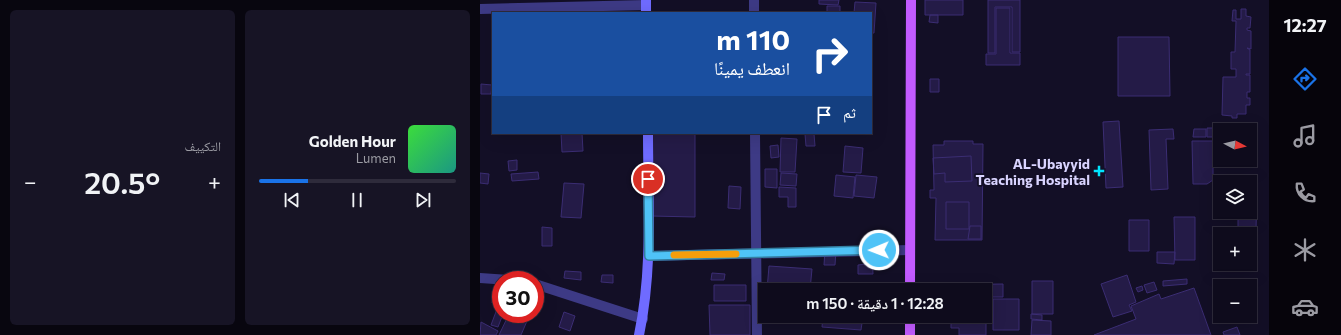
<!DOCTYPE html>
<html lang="ar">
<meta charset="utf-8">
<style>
:root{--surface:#0e0b1c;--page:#171425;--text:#f1f3f6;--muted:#9b9ba3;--line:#2e2b3b;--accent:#1a73e8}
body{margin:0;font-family:Commissioner,"Noto Naskh Arabic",sans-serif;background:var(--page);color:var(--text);direction:rtl;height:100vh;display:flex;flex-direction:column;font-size:15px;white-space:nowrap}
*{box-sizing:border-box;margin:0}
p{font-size:13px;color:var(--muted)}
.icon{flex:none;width:22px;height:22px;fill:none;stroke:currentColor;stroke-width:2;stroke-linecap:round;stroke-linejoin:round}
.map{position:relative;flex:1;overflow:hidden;direction:ltr}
.details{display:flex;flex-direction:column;gap:10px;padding:10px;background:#08060f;width:480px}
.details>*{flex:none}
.guide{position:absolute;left:12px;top:12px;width:380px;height:122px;border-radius:0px;box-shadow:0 4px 16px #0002,0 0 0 1px var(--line);direction:rtl;background:#1a4fa0;color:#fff;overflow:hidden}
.needle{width:26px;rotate:97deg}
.tools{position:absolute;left:733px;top:123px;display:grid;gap:8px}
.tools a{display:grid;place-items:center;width:44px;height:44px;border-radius:0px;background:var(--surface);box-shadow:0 4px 16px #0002,0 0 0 1px var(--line);font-size:20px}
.speed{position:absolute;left:12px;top:271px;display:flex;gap:8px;font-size:20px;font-weight:700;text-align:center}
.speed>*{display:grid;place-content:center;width:52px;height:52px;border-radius:50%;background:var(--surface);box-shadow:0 4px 16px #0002,0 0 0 1px var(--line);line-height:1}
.speed .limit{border:6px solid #d22;background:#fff;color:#111}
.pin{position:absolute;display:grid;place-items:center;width:34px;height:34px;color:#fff;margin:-17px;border:2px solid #fff;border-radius:50%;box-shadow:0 1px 4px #0007}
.me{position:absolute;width:44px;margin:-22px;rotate:269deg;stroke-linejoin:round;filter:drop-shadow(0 0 3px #0008)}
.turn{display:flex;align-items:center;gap:14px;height:84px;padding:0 16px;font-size:18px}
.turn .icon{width:52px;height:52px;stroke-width:2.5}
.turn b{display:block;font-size:28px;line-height:34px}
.then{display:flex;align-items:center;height:38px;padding:0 16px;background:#0003;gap:8px;font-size:15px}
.big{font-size:30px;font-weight:600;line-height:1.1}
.details .widget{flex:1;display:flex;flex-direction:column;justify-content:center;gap:6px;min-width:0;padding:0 14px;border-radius:6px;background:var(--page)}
.song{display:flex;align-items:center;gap:12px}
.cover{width:48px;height:48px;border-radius:6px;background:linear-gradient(135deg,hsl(120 70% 55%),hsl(170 70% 35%))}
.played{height:4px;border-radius:2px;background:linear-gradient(90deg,var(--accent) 25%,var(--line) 25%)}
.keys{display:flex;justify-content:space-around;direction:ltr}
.heat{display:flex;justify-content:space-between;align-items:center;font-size:22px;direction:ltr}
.details .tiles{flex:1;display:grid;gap:10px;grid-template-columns:repeat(2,1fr)}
.trip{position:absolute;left:278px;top:283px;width:234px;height:40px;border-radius:0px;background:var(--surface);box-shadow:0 4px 16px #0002,0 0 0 1px var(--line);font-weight:600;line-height:40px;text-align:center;direction:rtl}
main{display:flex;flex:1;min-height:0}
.tab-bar{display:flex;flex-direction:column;width:72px;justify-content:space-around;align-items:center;background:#06040b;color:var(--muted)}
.tab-bar .icon{width:28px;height:28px}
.tab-bar .on{color:var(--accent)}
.tab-bar b{font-size:18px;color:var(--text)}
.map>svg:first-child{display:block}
.building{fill:#241b47;stroke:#3b2d73}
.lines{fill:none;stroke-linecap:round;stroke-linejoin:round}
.street{stroke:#3d3a85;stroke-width:10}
.secondary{stroke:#6f6bff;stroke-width:10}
.primary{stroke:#c25bff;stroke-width:10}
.route-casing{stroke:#337fa1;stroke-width:10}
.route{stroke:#4fc3f7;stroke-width:7}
.slow{stroke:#f59e0b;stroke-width:7}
.poi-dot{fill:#00e5ff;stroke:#130f26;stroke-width:1.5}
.labels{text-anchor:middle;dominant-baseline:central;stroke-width:3.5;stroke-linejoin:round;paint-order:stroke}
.poi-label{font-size:14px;font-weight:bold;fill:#d9d4ff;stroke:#130f26;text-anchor:end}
</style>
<main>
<nav class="tab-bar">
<b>12:27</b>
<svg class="icon on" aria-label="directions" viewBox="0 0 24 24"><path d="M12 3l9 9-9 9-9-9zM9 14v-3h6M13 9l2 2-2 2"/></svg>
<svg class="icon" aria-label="music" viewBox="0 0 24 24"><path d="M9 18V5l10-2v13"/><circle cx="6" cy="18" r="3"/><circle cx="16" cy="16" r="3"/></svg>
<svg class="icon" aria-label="phone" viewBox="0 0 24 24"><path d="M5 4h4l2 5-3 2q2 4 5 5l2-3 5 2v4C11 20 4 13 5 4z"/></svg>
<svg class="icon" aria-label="climate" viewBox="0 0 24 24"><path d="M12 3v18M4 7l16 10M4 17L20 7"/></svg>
<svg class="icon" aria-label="car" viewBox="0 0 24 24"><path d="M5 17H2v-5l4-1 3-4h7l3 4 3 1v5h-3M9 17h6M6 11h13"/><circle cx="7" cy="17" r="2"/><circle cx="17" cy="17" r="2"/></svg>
</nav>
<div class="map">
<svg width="789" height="335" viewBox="0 0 789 335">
<rect width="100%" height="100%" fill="#130f26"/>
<path class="building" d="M339,0H359L358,5L339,4Z
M445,0H483V15H445Z
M508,0H540V52H532V7H515V53H508Z
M375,2L396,3L394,33H391V13H374Z
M347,6H360V13H347Z
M516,8H530V53H540V65H506V54H516Z
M761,9H766V16L771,17L770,28H767V30L771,31V49L767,48L770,50V74H766V75H770V92H767V98H770V105H766V114H757V118H752V116L742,115L743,77H756V69H751V52H755L756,21H752L753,10H756V19H761Z
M96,11L125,12V13H96Z
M450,15H458V23L449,22Z
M638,37H689L690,96H638Z
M450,79H459V92H450Z
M1,84L12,85L11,94H1Z
M639,121L643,187L626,188L623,122Z
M727,128H734V137H727Z
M693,129L694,139H686L688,189L671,190L669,130Z
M714,129H726V137H713Z
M81,133H102L103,151L82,152Z
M172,133H215V217L171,216Z
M325,134H334L335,146H326Z
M301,138L317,139L315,172H300Z
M464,141H493V144H503L502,240H455L456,198H450V190H454L453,145H464Z
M712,141H733V180L727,184H713Z
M298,145L299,157L291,158L290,146Z
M365,146L383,148L381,173L363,172Z
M491,156L492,181L465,182V173L454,174L453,158Z
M37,160V170L29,171L28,161Z
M285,169H297V188L285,187Z
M58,172L59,179L32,181L31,174Z
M0,173L9,174L8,184L0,183Z
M301,173L317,174L316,186L300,185Z
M356,175L375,177L373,198L354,196Z
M376,175L397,177L394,198L374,196Z
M84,183L104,184L101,218L81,217Z
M249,186L261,187L260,209L248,208Z
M299,187L316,188V207H308V197H299Z
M770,190H777L776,230L758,229V212H770Z
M466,202H489V229H466Z
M694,217H715V260H695Z
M649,220H669V251H649Z
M490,226H501V239H488Z
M62,227L72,228V246H62Z
M345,250H356L355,265H344Z
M677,252H695L694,264L677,263Z
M385,255H392L393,274H378V265L386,264Z
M289,266L332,269L330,290H287Z
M85,271L101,272V280L84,278Z
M232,273L245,274L244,280H231Z
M122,275H133V283L121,282Z
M647,275L656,302L649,305L652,311L633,317L621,284Z
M707,279V284L683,286V281Z
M552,281H573V314H552Z
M674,282L677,290L667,293L664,285Z
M523,284V297H506V335H479V328H471V316H505V290H453V285Z
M234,285H266V301H234Z
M662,286L663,290L658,292L656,288Z
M714,288L731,335H614L656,319L651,306L679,294L681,299Z
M15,293L21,294V306L12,303Z
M513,299H539V330H513Z
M229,305H270V335H230Z
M17,309L21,310V314H23L18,327L11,325Z
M84,312L95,316L90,331L79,327Z
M29,314H50L41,335H19Z
M551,314L562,315V320L551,319Z
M343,316H383L381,330L342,327Z
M552,320L571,321V335H551Z
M1,322L18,331L16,335H0Z
M757,327L760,335H744L743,332Z"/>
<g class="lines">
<path class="street" d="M274,0V13
M0,9L166,5
M275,133L277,335
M169,256L430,250
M0,278L29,280
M55,284L163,319"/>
<path class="secondary" d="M166,0V13
M159,335C173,269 168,200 168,133"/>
<path class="primary" d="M430,290L431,0
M430,316V335"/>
</g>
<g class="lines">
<defs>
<path id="route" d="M168,179L169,256L399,250"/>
</defs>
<use href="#route" class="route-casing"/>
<use href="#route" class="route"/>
<path class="slow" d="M194,255L256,254"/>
</g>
<path class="poi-dot" d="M617 165h4v4h4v4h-4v4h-4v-4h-4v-4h4z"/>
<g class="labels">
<g class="poi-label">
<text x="610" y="163">AL-Ubayyid<tspan x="610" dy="16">Teaching Hospital</tspan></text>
</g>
</g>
</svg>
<div class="tools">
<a><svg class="needle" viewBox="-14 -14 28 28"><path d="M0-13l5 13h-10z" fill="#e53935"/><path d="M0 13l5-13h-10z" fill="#9b9ba3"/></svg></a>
<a><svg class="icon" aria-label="layers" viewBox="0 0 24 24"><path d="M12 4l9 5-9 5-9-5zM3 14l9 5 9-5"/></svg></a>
<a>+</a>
<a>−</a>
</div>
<div class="speed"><div class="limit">30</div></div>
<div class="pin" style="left:168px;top:179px;background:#d93025"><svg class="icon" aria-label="arrive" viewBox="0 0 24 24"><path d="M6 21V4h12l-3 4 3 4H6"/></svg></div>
<svg class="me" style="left:399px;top:250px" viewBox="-20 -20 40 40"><circle r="17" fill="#4fc3f7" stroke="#fff" stroke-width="3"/><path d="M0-11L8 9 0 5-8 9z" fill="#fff"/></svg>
<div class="trip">12:28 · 1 دقيقة · 150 m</div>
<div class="guide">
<div class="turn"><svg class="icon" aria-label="right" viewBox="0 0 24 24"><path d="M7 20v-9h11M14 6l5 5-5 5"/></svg><div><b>110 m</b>انعطف يمينًا</div></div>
<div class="then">ثم<svg class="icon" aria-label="arrive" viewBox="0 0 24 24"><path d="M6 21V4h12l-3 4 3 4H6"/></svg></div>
</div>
</div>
<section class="details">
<div class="tiles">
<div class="widget">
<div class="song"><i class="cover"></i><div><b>Golden Hour</b><p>Lumen</p></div></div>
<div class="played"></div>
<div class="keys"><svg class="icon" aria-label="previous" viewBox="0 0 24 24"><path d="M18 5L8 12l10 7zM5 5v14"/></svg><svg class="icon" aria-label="pause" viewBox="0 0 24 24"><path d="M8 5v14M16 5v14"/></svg><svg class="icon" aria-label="next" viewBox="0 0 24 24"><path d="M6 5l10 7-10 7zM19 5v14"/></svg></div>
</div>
<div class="widget"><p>التكييف</p>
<div class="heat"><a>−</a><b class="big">20.5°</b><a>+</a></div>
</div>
</div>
</section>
</main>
